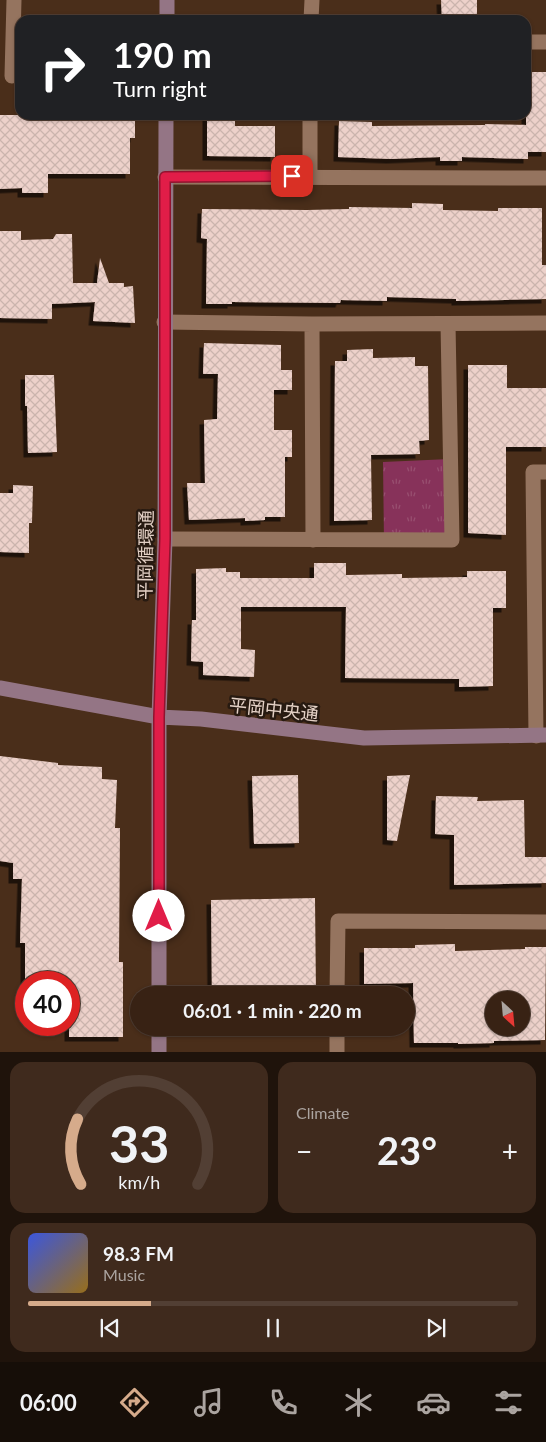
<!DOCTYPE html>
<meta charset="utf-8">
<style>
:root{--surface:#382214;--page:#3f2a1d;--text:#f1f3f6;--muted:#aba4a0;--line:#523f34;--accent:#d6ab8b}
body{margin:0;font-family:Lato,"Noto Sans JP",sans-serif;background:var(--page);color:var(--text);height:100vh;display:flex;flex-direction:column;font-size:19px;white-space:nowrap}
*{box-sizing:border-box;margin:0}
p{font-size:16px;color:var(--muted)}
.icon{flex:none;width:28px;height:28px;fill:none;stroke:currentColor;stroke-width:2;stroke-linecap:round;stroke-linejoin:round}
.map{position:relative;height:1052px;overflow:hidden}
.side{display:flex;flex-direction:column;gap:10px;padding:10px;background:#1f130b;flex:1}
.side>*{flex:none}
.hud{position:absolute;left:15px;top:15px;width:516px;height:105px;border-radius:15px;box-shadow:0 1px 4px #0004,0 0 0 1px var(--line);background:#202124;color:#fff;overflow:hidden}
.needle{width:32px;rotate:154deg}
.tools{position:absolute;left:485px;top:991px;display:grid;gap:10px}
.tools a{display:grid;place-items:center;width:45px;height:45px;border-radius:50%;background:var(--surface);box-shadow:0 1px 4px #0004,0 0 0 1px var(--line);font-size:25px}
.speed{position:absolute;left:15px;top:971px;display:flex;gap:10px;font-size:25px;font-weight:700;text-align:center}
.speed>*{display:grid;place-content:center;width:65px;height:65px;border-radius:50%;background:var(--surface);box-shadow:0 1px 4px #0004,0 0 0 1px var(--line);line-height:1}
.speed .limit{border:8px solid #d22;background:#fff;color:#111}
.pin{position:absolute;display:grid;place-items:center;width:42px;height:42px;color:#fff;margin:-21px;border-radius:10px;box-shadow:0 2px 8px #0006}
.me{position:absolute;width:55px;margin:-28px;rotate:0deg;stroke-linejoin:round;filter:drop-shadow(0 0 4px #0008)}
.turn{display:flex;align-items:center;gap:18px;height:105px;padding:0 15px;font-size:22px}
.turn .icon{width:65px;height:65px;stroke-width:2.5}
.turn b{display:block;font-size:35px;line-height:42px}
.big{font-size:38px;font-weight:700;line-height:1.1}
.side .tile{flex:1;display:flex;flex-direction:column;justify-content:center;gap:8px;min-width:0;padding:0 18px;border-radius:15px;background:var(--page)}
.side .dial{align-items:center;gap:0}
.dial svg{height:130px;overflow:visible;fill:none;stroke:var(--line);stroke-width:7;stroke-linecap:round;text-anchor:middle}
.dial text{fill:var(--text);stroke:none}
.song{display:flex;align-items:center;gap:15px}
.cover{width:60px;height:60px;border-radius:8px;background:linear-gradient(135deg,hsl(230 70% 55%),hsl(40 70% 35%))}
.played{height:5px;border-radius:2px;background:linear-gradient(90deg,var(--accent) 25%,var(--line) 25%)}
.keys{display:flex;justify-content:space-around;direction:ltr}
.heat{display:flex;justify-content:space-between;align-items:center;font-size:28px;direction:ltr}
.side .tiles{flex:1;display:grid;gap:10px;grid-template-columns:1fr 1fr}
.tile:last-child{grid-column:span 2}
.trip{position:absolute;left:130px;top:986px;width:285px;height:50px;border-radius:25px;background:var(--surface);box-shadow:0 1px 4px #0004,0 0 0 1px var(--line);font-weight:700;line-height:50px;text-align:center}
.dock{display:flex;height:80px;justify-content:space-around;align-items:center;background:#160e08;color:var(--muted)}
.dock .icon{width:35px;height:35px}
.dock .on{color:var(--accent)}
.dock b{font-size:22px;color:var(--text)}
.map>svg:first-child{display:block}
.grass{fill:url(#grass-tufts)}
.building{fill:url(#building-cross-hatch);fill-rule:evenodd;filter:url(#shadow)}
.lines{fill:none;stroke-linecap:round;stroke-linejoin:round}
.street{stroke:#95745f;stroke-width:15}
.secondary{stroke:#947585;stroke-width:15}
.route-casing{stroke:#92132f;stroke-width:12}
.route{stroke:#e11d48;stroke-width:9}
.labels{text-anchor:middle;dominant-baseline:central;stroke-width:5;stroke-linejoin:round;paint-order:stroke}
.street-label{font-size:18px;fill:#e3d0c5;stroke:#271a11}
</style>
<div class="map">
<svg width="546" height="1052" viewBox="0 0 546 1052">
<defs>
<pattern id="grass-tufts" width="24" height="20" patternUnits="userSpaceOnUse" patternTransform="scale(1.25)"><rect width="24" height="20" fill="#87325a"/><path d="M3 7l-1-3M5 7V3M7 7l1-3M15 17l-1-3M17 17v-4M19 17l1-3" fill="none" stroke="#984f70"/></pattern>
<pattern id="building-cross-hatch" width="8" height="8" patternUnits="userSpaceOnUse" patternTransform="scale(1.25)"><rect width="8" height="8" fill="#edd1ca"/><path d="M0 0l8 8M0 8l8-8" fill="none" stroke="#cbb4ad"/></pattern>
<filter id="shadow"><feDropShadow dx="-4.5" dy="4.5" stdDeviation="0" flood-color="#0009"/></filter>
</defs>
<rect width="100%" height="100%" fill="#4a2e1a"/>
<path class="grass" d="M450,459L452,540H384L383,462Z"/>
<path class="building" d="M441,0H477V20H442Z
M526,72H546V152H528V159L462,157V161H440V157L391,159L338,157L339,121L372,122V126L485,125V124L526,125Z
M0,115H135V138H130V174H48V193H22V188L0,189Z
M207,115H235V126H275V157L207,156Z
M412,203L443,204V210L498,211V208H542V265H546V299L456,301V299L387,297V301L341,300L340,303L232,302V304H206L207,239L201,238L202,209L307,210L349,209V207L412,208Z
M0,231H21V240L53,239L56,234H72L73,283H97L100,258L109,283H124V287L133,286L135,323L93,321L95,302L52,304V319L0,318Z
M204,343L281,345V370H292V390H274V430H292V457H285V517H265V520L245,521V518L189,520L187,483H205L204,420L217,419L218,374H203Z
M373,349V358L415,357V366H428L429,440L419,441L420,454L371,455L372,520L334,521L335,361H347V350Z
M468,365H507V388H546V447H506V535L468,533Z
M25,375H54L57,452L28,453L27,406H25Z
M13,485L33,486L32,523H29V553L0,552V493H13Z
M314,563H346V575L402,574V578L467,577V571H506V608H493V686L459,687V679L345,678L346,607H241V649L255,650L254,677L203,675V662L191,661L192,620H196V569L226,568V572H240V578H314Z
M0,756L58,763V765L102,767V779L117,780L115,828H120L119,962H123V1037H69V982H25V943H20L22,879H13V863L0,861Z
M298,775L299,843L254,844L252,776Z
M410,775L397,841L387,840V776Z
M436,796L478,797L477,801L524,800L525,857H546V883L454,885V835L435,834Z
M315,898L316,995H212L211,900Z
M455,944V951L525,949V947H546L545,1040L494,1041V1043L458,1044V1043H414L413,983L364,984V948H415V945ZM494,1000H521V1028H494Z"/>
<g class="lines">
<path class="street" d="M311,20L312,0
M526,42H546
M12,76L14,0
M310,176V115
M165,177L546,178
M164,322L312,324L546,323
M312,324L313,540
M165,539L452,540L448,324
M536,736L533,472H546
M337,995L338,921L546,922
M337,1052V1028"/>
<path class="secondary" d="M167,20V0
M0,688L159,717L201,719L364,738L546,735
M159,995V717L165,539L166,115
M159,1052V1028"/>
</g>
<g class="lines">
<defs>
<path id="route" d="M159,916V717L165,539V177L292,176"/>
</defs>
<use href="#route" class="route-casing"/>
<use href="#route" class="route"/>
</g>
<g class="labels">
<g class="street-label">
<text transform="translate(145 555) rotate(-89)">平岡循環通</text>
<text transform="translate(274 709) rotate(6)">平岡中央通</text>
</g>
</g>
</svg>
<div class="tools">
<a><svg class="needle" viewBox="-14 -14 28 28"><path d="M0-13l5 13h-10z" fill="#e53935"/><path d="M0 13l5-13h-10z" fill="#aba4a0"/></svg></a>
</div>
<div class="speed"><div class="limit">40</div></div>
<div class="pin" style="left:292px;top:176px;background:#d93025"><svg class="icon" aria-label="arrive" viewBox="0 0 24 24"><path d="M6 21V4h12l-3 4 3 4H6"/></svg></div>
<svg class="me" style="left:159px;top:916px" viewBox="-20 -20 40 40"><circle r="19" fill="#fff"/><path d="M0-13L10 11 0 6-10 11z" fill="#e11d48"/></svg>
<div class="trip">06:01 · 1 min · 220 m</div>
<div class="hud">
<div class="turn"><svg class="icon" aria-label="right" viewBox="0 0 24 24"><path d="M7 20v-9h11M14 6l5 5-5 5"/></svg><div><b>190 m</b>Turn right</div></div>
</div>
</div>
<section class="side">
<div class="tiles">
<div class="tile dial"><svg viewBox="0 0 100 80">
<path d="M14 69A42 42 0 1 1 86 69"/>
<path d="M14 69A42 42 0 0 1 12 29" stroke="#d6ab8b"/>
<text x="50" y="56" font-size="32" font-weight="700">33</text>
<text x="50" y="72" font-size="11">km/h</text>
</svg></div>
<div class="tile"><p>Climate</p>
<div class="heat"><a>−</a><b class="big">23°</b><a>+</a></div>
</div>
<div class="tile">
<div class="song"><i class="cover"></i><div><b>98.3 FM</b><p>Music</p></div></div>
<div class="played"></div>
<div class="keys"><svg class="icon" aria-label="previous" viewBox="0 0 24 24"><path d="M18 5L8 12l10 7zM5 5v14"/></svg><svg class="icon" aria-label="pause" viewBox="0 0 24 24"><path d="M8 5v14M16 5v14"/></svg><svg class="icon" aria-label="next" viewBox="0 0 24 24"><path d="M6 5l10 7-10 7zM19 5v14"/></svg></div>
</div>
</div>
</section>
<nav class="dock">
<b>06:00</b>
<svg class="icon on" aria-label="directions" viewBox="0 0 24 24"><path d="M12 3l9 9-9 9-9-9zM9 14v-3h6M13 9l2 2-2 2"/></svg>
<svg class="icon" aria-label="music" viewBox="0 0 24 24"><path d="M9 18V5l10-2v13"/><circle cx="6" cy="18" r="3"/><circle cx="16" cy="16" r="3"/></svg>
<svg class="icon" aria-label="phone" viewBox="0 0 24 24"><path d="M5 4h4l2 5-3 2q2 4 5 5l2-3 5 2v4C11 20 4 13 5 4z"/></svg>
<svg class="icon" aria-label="climate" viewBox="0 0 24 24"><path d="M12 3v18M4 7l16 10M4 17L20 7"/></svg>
<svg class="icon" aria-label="car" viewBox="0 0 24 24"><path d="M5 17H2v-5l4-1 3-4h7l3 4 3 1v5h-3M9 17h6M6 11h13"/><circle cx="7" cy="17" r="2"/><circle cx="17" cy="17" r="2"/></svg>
<svg class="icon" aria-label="filters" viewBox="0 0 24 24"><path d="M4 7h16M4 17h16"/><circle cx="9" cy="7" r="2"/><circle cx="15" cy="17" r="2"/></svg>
</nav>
